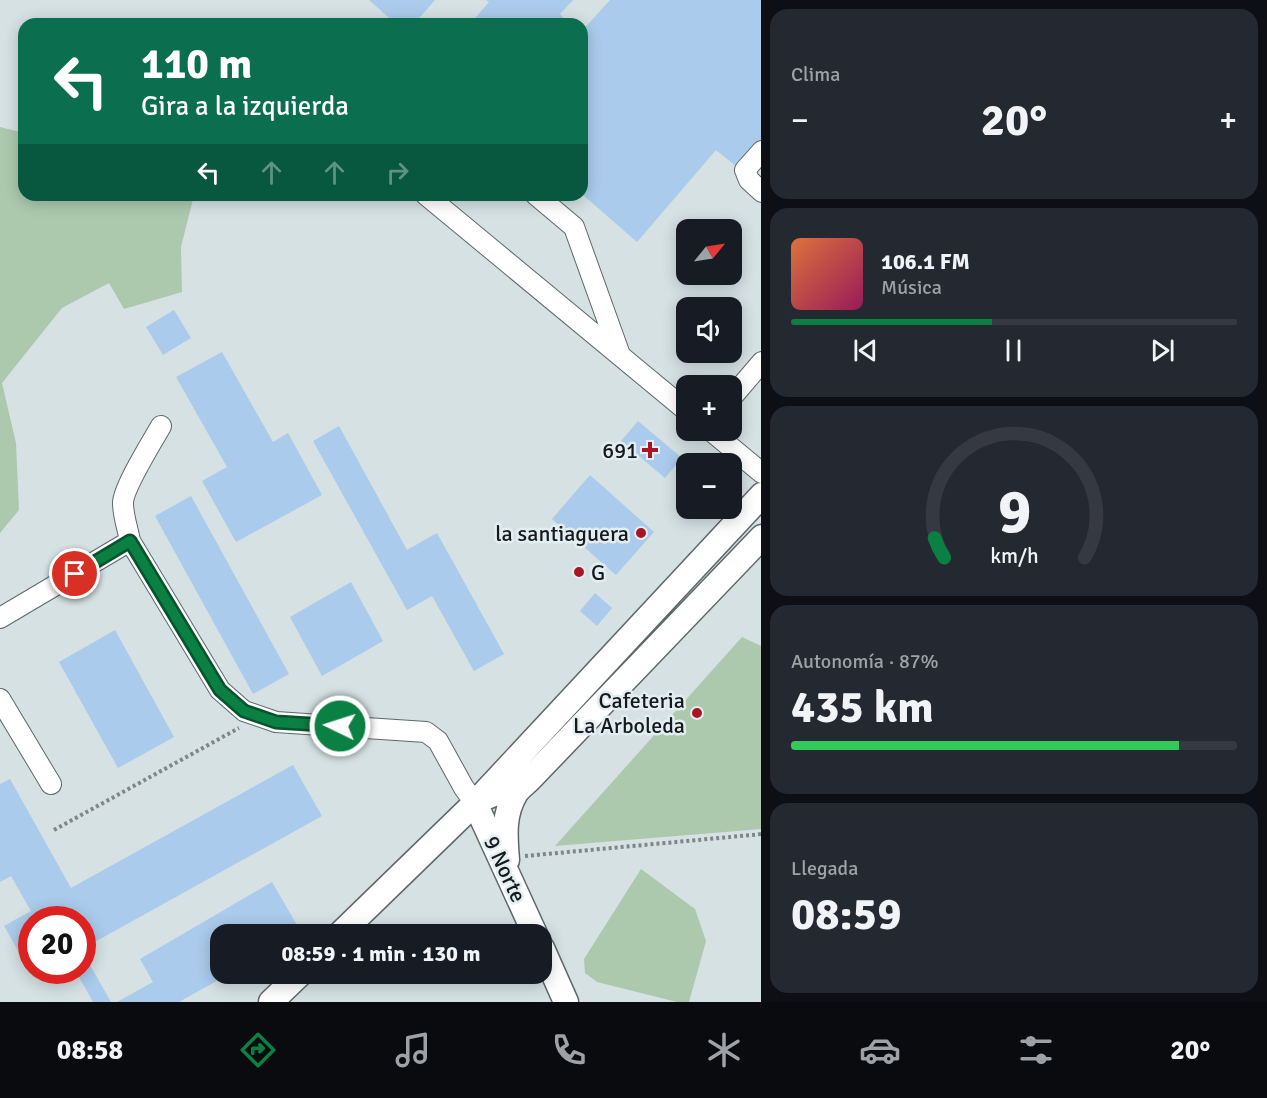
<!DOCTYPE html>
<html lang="es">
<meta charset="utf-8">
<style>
:root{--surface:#171b24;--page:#242831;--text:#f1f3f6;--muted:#9ea1a6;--line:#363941;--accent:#0b8043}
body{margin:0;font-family:Signika,sans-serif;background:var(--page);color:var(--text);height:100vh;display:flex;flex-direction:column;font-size:22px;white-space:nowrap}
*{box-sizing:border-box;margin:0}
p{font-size:20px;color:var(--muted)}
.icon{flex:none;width:33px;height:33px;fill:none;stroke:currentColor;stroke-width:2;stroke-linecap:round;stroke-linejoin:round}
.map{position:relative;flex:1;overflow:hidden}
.side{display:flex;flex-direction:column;gap:9px;padding:9px;background:#0d0f14;width:506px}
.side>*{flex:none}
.guide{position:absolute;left:18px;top:18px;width:570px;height:183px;border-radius:18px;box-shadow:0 3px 15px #0003;background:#0b6e4f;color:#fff;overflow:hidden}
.needle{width:39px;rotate:60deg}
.buttons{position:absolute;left:676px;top:219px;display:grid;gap:12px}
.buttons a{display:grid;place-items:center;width:66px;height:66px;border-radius:12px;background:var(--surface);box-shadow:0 3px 15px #0003;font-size:30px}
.speed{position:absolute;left:18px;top:906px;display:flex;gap:12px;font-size:30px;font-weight:700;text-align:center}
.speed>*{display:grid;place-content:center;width:78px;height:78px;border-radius:50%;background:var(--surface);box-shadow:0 3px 15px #0003;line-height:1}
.speed .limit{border:9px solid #d22;background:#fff;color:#111}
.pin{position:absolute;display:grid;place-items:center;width:51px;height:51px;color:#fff;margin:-26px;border:3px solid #fff;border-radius:50%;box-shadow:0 2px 6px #0007}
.me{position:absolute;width:66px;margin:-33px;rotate:274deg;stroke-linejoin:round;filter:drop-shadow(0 0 4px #0008)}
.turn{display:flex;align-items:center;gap:21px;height:126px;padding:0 24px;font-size:27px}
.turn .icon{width:78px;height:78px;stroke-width:2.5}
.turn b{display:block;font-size:42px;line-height:51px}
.lanes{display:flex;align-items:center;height:57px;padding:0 24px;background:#0003;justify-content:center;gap:30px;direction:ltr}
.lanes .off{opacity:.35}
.big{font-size:45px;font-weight:700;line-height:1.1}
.side .card{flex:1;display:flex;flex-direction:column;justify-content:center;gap:9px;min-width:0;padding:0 21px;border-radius:18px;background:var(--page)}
.side .dial{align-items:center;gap:0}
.dial svg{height:156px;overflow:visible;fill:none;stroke:var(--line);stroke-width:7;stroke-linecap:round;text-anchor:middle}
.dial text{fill:var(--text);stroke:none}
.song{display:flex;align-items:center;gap:18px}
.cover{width:72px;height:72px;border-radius:9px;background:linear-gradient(135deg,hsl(20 70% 55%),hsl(330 70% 35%))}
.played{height:6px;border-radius:3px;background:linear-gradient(90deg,var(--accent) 45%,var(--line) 45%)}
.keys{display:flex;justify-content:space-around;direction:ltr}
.heat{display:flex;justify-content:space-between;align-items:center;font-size:33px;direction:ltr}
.charge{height:9px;border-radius:4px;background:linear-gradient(90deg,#34c759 87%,var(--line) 0)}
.trip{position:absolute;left:210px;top:924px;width:342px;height:60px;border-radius:18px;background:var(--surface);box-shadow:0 3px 15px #0003;font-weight:700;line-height:60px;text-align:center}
.dock{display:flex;height:96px;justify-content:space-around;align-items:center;background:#090b0e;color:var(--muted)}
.dock .icon{width:42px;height:42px}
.dock .on{color:var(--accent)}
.dock b{font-size:27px;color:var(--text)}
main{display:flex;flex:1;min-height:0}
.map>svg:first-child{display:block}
.green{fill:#acc9ae}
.building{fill:#aacbeb}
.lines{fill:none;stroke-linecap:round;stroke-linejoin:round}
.minor-casing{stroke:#5d686a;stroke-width:22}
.major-casing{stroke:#5d686a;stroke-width:27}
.path{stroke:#7e8688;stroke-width:4;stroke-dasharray:3 3;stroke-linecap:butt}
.minor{stroke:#fff;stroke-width:20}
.major{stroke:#fff;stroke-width:24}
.route-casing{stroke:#07532c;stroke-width:15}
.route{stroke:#0b8043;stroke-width:10}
.poi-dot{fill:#aa1524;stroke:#e2eef1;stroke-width:2}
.labels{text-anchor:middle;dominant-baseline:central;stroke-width:5;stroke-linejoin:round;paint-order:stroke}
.poi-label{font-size:22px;fill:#161a1b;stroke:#e2eef1;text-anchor:end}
.street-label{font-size:22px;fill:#161a1b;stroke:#e2eef1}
</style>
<main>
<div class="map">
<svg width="762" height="1002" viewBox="0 0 762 1002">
<rect width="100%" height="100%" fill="#d5e1e3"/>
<path class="green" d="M0,127L24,133V195H194L181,247L182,292L124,309L109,283L62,308L2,383L16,443L19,510L0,533Z
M742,637L761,646V829L555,846Z
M641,869L695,909L706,941L689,1002H677L597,982L585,973L584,959Z"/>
<path class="building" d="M369,0H435L414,24H396Z
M486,0H573L560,14L570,24H470L489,2Z
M610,0H762V147L742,171L716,150L637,242L582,194V31Z
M174,310L191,338L163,355L146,327Z
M222,352L273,442L288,433L322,495L236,542L202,481L227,467L176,377Z
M638,421L682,458L665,478L621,441Z
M339,426L407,550L437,533L504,654L474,671L432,596L407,610L313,441Z
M590,475L654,532L616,575L552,519Z
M191,496L289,674L253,694L155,516Z
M351,582L383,641L322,676L290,617Z
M595,593L612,608L597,626L580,611Z
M115,630L174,737L118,768L59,662Z
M293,765L322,816L82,949V920H32V970H44L33,977L4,926L31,911L11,876L0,882V784L10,779L71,888Z
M272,882L301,932L296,934H220V974H229L179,1002H117L153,982L140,959Z
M82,951L111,1002H93L75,970H82Z"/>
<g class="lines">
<defs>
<path id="minor" d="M762,151L745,170L749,180L762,192
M426,195L687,411
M536,195L574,227L620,355
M732,397L762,362
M161,426C152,442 123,488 123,503C123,516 128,529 130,541L220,690L244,711L276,722L426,732L438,741L464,788L475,803
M710,430L762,473
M0,618L130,541
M0,699L51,784"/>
<path id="major" d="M482,799L530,779L762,537
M475,803L535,934
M507,860C505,836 503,814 516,793C519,788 525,784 530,779
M340,934L475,803L762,495
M542,948L566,1002
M271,1002L300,974"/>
</defs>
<use href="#minor" class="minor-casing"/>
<use href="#major" class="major-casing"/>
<path class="path" d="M54,830L239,728
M525,856L762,834"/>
<use href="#minor" class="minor"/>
<use href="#major" class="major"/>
</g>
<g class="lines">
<defs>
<path id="route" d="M75,574L130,541L220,690L244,711L276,722L340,726"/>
</defs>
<use href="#route" class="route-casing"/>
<use href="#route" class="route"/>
</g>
<g class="poi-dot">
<path d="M647 441h6v6h6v6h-6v6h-6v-6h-6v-6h6z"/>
<circle cx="641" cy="533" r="6"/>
<circle cx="579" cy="572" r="6"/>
<circle cx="697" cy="713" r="6"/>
</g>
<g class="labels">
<g class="poi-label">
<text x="638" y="450">691</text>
<text x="629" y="533">la santiaguera</text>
<text x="591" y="572" text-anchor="start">G</text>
<text x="685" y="700">Cafeteria<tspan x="685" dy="25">La Arboleda</tspan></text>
</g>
<g class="street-label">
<text transform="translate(505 869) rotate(65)">9 Norte</text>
</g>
</g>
</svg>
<div class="buttons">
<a><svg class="needle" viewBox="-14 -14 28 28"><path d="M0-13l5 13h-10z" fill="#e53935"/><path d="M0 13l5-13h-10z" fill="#9ea1a6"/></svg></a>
<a><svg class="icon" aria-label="sound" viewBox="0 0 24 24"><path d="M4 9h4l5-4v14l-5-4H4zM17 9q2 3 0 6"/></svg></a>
<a>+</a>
<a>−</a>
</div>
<div class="speed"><div class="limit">20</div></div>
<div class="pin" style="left:75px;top:574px;background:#d93025"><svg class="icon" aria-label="arrive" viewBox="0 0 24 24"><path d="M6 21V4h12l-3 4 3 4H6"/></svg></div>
<svg class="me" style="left:340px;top:726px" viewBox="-20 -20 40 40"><circle r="17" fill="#0b8043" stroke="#fff" stroke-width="3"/><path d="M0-11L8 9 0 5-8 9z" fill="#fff"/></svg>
<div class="trip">08:59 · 1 min · 130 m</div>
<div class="guide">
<div class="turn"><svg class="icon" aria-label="left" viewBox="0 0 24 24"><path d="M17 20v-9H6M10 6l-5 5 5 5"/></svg><div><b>110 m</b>Gira a la izquierda</div></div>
<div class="lanes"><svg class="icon" aria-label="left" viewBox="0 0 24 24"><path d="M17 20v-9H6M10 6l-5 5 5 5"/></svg><svg class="icon off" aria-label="ahead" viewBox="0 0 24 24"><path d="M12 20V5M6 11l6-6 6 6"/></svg><svg class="icon off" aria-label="ahead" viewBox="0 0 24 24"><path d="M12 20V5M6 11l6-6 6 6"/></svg><svg class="icon off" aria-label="right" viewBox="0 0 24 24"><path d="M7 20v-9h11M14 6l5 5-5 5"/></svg></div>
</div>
</div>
<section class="side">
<div class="card"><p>Clima</p>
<div class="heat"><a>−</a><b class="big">20°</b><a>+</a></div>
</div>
<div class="card">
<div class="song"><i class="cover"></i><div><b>106.1 FM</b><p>Música</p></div></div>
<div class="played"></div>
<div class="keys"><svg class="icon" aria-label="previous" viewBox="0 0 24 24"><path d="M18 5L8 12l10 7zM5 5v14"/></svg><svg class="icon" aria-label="pause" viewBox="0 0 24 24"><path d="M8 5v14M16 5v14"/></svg><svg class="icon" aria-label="next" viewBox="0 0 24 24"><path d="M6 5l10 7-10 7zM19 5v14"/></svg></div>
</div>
<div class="card dial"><svg viewBox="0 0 100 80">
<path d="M14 69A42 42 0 1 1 86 69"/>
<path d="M14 69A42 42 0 0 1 9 59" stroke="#0b8043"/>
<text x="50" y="56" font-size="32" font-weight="700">9</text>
<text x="50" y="72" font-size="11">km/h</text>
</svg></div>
<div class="card"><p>Autonomía · 87%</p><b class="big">435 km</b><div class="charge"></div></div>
<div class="card"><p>Llegada</p><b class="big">08:59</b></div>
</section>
</main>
<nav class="dock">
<b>08:58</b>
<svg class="icon on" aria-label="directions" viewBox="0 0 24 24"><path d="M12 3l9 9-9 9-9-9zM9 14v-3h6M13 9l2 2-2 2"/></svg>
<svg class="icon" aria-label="music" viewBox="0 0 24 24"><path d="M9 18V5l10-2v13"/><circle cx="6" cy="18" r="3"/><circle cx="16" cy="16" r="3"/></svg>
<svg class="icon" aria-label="phone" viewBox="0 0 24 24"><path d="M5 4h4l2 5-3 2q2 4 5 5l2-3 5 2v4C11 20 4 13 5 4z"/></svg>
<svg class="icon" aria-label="climate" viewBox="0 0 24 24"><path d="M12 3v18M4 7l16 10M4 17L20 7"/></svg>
<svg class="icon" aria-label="car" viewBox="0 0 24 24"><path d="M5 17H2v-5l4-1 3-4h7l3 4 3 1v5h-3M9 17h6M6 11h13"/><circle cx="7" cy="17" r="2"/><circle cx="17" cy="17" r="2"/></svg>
<svg class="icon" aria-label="filters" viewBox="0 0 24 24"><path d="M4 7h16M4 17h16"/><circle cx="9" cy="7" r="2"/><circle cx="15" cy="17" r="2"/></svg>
<b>20°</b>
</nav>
